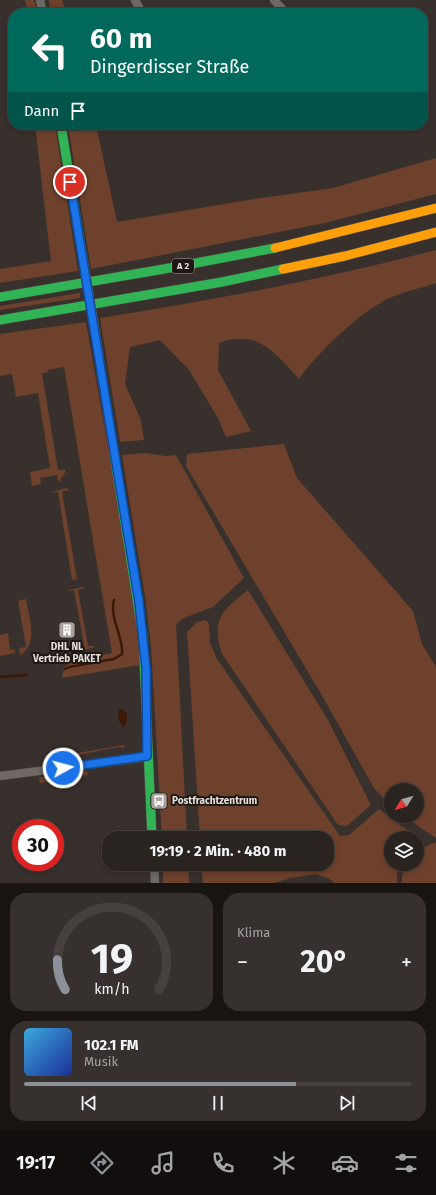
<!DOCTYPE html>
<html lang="de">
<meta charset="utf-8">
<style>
:root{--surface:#2a2421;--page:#36302e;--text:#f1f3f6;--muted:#a5a4a5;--line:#46413f;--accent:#8c9099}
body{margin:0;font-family:"Fira Sans",sans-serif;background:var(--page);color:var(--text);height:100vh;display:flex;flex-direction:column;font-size:15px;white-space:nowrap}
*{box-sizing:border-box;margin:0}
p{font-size:13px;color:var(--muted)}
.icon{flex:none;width:22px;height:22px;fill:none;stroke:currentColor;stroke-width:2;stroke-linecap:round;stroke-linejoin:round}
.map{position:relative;height:883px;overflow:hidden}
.details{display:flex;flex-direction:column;gap:10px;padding:10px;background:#171412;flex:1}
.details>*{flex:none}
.guide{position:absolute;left:8px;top:8px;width:420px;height:122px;border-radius:16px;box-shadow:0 2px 6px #0003,0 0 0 1px var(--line);background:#00695c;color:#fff;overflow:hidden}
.needle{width:26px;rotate:233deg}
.tools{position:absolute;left:384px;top:783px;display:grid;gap:8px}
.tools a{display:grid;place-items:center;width:40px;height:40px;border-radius:50%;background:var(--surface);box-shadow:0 2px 6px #0003,0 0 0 1px var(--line);font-size:20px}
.speed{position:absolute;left:12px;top:819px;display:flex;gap:8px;font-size:20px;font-weight:700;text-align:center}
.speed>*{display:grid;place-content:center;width:52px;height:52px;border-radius:50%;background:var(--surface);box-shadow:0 2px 6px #0003,0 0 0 1px var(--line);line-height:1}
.speed .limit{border:6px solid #d22;background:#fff;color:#111}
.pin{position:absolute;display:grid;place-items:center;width:34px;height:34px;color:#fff;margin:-17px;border:2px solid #fff;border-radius:50%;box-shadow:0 1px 4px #0007}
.me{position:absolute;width:44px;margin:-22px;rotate:83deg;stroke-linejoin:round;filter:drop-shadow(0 0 3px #0008)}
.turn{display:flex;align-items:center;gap:14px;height:84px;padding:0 16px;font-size:18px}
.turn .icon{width:52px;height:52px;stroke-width:2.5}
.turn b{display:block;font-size:28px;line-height:34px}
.then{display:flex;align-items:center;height:38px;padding:0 16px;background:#0003;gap:8px;font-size:15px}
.big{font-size:30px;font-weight:700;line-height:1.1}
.details .card{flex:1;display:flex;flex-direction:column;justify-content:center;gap:6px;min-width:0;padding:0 14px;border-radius:16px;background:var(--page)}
.details .dial{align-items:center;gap:0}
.dial svg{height:104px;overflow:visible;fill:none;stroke:var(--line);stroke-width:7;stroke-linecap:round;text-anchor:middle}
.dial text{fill:var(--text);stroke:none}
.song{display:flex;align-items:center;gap:12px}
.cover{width:48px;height:48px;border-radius:6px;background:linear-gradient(135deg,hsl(200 70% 55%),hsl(230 70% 35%))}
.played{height:4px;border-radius:2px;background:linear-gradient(90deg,var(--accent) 70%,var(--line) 70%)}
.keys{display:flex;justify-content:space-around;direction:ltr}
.heat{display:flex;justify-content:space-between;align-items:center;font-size:22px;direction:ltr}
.details .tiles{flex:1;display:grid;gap:10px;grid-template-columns:1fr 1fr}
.card:last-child{grid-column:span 2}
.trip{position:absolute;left:102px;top:831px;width:232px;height:40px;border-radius:16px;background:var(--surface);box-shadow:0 2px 6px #0003,0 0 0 1px var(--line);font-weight:700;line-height:40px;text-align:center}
.tabs{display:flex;height:64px;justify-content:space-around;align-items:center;background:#110e0d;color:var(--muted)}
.tabs .icon{width:28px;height:28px}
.tabs .selected{color:var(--accent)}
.tabs b{font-size:18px;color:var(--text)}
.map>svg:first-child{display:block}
.green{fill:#6e412c}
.water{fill:#3a1909}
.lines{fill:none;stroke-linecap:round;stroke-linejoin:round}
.stream{stroke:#3a1909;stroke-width:2.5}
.street-casing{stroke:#534c49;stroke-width:9}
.fast-casing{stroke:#534c49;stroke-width:10}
.slow-casing{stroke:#534c49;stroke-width:10}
.jam-casing{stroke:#534c49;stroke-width:10}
.street{stroke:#6f6966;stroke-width:8}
.fast{stroke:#30b455;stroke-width:9}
.slow{stroke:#ff9f0a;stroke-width:9}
.jam{stroke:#e5322d;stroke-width:9}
.slow-bridge-casing{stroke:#534c49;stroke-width:10;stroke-linecap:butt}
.slow-bridge{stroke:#ff9f0a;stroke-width:9}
.route-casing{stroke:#114b97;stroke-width:10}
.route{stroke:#1a73e8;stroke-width:7}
.labels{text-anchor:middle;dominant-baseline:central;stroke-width:4;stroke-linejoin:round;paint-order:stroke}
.shield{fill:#1e1815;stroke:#aba39f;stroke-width:1}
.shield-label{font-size:9px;font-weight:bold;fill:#e7deda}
.poi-label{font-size:10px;font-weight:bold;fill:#e7deda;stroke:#1e1815}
</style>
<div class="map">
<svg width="436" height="883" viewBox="0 0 436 883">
<rect width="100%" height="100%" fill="#38302c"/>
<path class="green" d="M25,0H34L37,13H28Z
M49,0H62L66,13H50Z
M35,125H55L78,271L0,283V269L51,261Z
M68,125H96L117,222L254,199L333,188L436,158V194L325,223L91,269Z
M436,250V283C422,288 406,291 392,297C363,309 317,353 299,379C275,352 257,329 219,343L218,370L251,431L226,437L218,418L189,370L160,340L130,347L125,384L141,420L144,440L120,442L100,318C213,300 325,279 436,250Z
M80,293V298L0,310V306Z
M86,322L134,598L140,665L62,678L64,668L72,661L112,653L64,367L48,370L49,372L42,373L58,470H65V473L60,481H58L57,475L40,478L41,484L32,486L30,472L50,468L38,393L16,397L12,374L0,376V334Z
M284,444L297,478L413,611L422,644L436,667V838L403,816H417V790H391V807L374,788L324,699L186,466L187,454Z
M145,453L166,456L176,455L244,578L213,607L184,618L176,624L187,838H162L151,647L146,603L122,455Z
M67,488L69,490L62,492L77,579L72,580L58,492H51Z
M83,587L85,588L78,590L88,646H94L95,647L85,650L74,590L67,591L68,590Z
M248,590L328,720L371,805L347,826L338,825L222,654C211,620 221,611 248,590Z
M26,599C29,617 39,644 20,655L19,648L26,647L18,601Z
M206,620L209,624L210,643L217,659L340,836L349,835L379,809L419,839L417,843V838H391V864H401L397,873V883H334L330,879L316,874L290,878L274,883H203L201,864H327V838H200L187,632L197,622Z
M8,633L10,650L15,649V653L0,656V635Z
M124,745L125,748L118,747L78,755L77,753Z
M87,771L88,775L40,783L39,777H55Z
M436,842V883H402V876L407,864H417V850Z
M163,864H188L189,883H163Z"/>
<path class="water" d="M119,709H123L127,713V722L123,727L118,719Z"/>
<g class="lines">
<path class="stream" d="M65,669L69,667L114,659L122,654C124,638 109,618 114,600
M0,677L27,675"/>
<defs>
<path id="street" d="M40,0L43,13
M135,0L142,13
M274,0L286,13
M0,776L147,757
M154,864L155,883"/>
<path id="fast" d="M61,125L82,254
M0,297L164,269L275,248
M0,320L222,282L283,269
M114,454L143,637L152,838"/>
<path id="slow" d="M275,248L436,208
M283,269L345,256L436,232"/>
<path id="jam" d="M95,332L114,454"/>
</defs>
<use href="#street" class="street-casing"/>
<use href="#fast" class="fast-casing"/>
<use href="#slow" class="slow-casing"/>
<use href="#jam" class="jam-casing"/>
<use href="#street" class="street"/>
<use href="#fast" class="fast"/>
<use href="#slow" class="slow"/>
<use href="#jam" class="jam"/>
<defs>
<path id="slow-bridge" d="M82,254L95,332"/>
</defs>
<use href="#slow-bridge" class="slow-bridge-casing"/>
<use href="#slow-bridge" class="slow-bridge"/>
</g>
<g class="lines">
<defs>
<path id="route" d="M63,768L147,756L146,668L139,602L70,182"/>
</defs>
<use href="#route" class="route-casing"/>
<use href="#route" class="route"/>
</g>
<defs>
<symbol id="building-square" viewBox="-11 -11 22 22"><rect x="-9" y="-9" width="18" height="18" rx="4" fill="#aaa19d" stroke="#1e1815"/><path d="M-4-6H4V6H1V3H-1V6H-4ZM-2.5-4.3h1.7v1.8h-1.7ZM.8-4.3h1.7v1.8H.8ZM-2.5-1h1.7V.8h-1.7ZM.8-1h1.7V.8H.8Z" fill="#fff"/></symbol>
<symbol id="bus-square" viewBox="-11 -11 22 22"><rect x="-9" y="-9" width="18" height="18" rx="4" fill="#aaa19d" stroke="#1e1815"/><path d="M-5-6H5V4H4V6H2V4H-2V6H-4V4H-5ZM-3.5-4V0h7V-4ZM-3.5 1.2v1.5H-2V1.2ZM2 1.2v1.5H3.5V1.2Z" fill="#fff"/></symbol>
</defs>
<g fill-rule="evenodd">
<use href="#building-square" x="57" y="620" width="20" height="20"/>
<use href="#bus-square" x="149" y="791" width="20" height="20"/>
</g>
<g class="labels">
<rect class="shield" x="172" y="259" width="22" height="14" rx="3"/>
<g class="shield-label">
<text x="183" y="266">A 2</text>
</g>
<g class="poi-label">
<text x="67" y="647">DHL NL<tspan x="67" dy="12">Vertrieb PAKET</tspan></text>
<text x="172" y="801" text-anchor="start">Postfrachtzentrum</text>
</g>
</g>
</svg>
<div class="tools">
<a><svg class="needle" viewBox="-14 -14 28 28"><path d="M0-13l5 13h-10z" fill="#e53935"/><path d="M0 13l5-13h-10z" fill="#a5a4a5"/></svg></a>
<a><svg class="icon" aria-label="layers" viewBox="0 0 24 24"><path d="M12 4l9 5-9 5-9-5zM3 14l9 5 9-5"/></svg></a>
</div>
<div class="speed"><div class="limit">30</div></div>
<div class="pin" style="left:70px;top:182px;background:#d93025"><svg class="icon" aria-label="arrive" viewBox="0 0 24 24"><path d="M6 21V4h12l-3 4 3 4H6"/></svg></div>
<svg class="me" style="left:63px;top:768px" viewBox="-20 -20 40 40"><circle r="17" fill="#1a73e8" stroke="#fff" stroke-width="3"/><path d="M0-11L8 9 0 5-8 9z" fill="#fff"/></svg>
<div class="trip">19:19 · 2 Min. · 480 m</div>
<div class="guide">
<div class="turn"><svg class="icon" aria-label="left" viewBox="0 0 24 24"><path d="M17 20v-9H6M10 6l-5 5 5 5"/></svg><div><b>60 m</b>Dingerdisser Straße</div></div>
<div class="then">Dann<svg class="icon" aria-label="arrive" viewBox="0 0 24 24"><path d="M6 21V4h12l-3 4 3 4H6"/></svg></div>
</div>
</div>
<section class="details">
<div class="tiles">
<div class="card dial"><svg viewBox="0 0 100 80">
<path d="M14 69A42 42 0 1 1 86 69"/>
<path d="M14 69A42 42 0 0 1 8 46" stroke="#8c9099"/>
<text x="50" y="56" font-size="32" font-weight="700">19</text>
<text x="50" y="72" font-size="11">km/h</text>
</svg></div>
<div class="card"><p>Klima</p>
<div class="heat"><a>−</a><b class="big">20°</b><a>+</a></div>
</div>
<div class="card">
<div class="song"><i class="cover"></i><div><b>102.1 FM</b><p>Musik</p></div></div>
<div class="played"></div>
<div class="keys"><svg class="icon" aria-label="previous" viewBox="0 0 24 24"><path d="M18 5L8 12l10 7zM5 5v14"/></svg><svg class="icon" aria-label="pause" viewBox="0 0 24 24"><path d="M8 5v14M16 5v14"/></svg><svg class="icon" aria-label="next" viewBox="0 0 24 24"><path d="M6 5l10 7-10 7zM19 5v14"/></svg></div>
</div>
</div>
</section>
<nav class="tabs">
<b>19:17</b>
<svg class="icon selected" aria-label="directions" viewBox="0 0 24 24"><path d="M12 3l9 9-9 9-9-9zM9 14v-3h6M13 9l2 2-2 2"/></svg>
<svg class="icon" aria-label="music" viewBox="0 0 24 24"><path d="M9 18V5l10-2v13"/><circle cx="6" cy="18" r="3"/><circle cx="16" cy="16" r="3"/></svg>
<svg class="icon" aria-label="phone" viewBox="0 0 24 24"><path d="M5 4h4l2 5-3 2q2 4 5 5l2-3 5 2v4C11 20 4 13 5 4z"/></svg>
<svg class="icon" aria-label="climate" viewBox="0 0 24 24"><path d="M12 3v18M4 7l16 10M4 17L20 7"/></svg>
<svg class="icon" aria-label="car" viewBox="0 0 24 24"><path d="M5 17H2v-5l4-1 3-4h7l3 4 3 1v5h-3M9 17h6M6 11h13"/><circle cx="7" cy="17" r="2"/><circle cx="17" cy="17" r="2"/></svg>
<svg class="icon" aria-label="filters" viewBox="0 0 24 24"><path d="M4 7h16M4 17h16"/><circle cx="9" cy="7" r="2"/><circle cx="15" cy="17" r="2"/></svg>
</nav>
